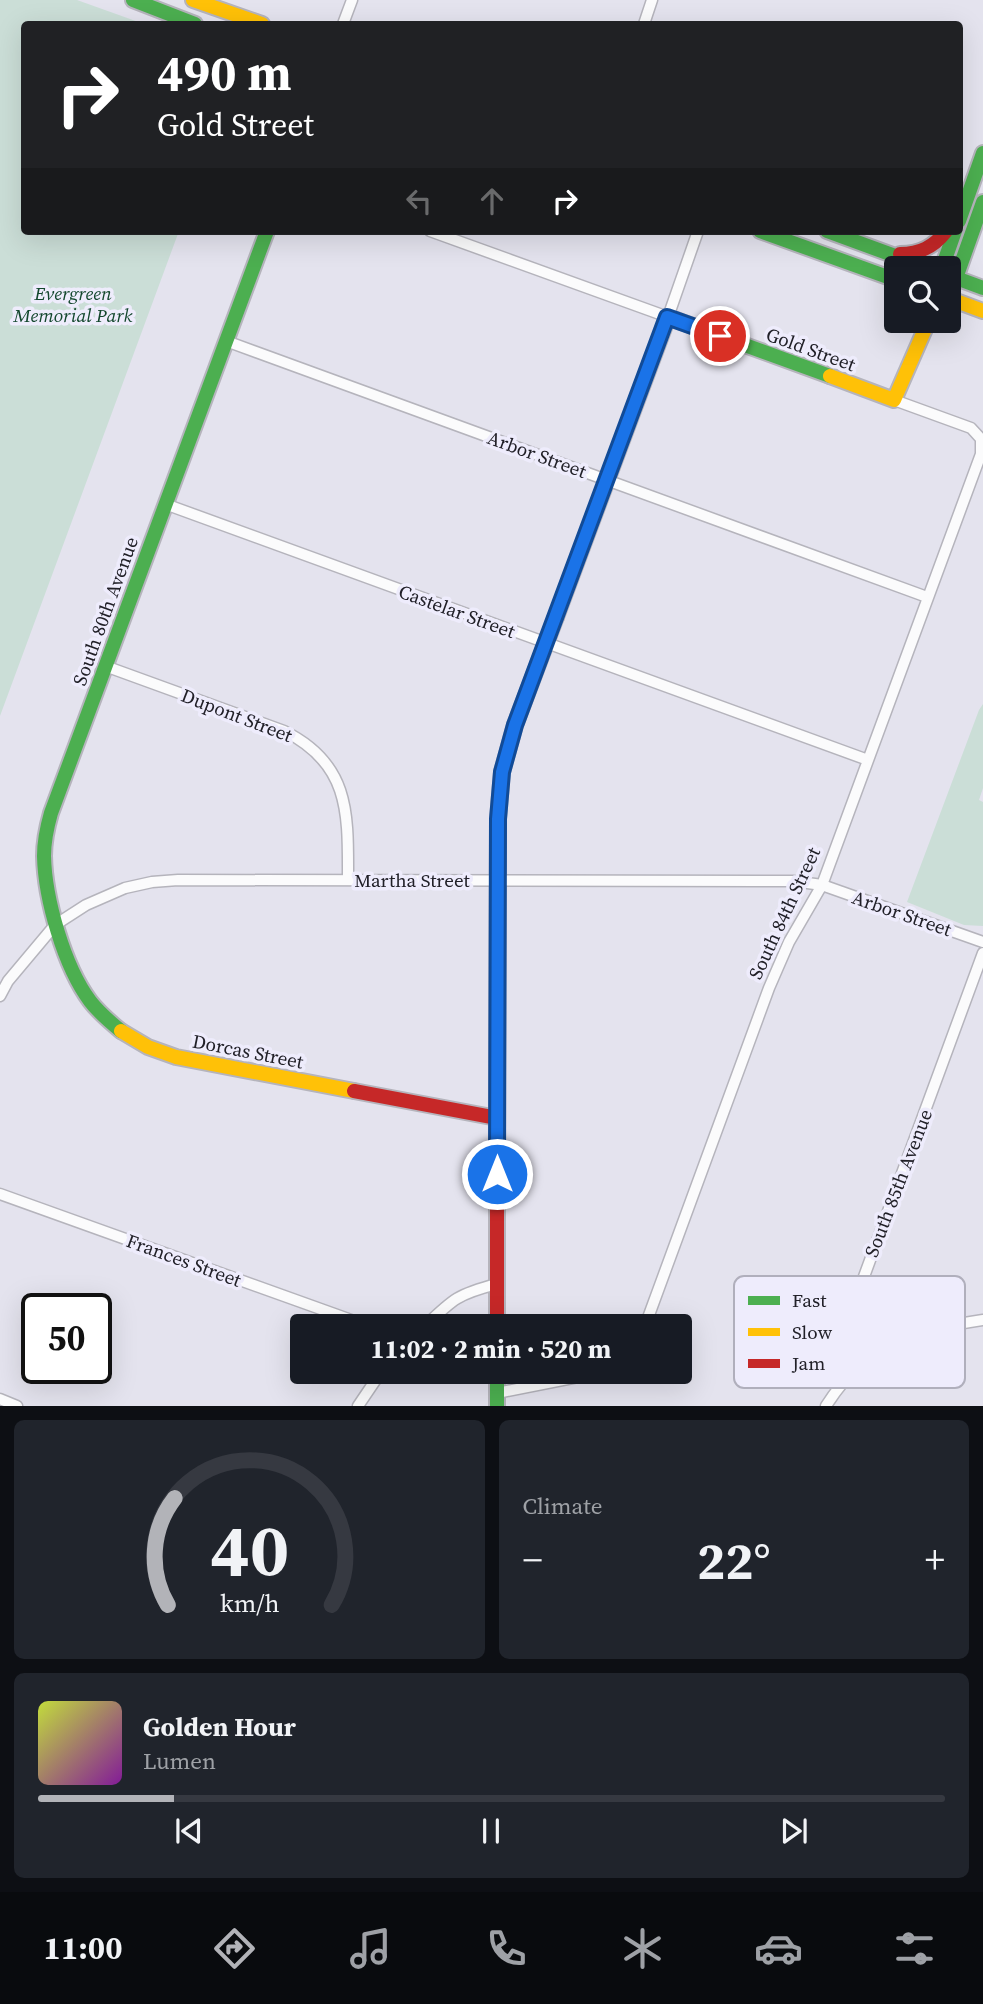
<!DOCTYPE html>
<meta charset="utf-8">
<style>
:root{--surface:#171b24;--page:#20242c;--text:#f1f3f6;--muted:#9ea1a6;--line:#363941;--accent:#b2b3b8}
body{margin:0;font-family:"Source Serif 4",serif;background:var(--page);color:var(--text);height:100vh;display:flex;flex-direction:column;font-size:26px;white-space:nowrap}
*{box-sizing:border-box;margin:0}
p{font-size:23px;color:var(--muted)}
.icon{flex:none;width:38px;height:38px;fill:none;stroke:currentColor;stroke-width:2;stroke-linecap:round;stroke-linejoin:round}
.map{position:relative;height:1406px;overflow:hidden}
.side{display:flex;flex-direction:column;gap:14px;padding:14px;background:#0d0f14;flex:1}
.side>*{flex:none}
.top-card{position:absolute;left:21px;top:21px;width:942px;height:214px;border-radius:7px;box-shadow:0 7px 28px #0002;background:#202124;color:#fff;overflow:hidden}
.fabs{position:absolute;left:884px;top:256px;display:grid;gap:14px}
.fabs a{display:grid;place-items:center;width:77px;height:77px;border-radius:7px;background:var(--surface);box-shadow:0 7px 28px #0002;font-size:35px}
.speed{position:absolute;left:21px;top:1293px;display:flex;gap:14px;font-size:35px;font-weight:700;text-align:center}
.speed>*{display:grid;place-content:center;width:91px;height:91px;border-radius:50%;background:var(--surface);box-shadow:0 7px 28px #0002;line-height:1}
.speed .limit{border:4px solid #111;border-radius:10px;background:#fff;color:#111}
.pin{position:absolute;display:grid;place-items:center;width:60px;height:60px;color:#fff;margin:-30px;border:4px solid #fff;border-radius:50%;box-shadow:0 2px 7px #0007}
.me{position:absolute;width:77px;margin:-38px;rotate:0deg;stroke-linejoin:round;filter:drop-shadow(0 0 5px #0008)}
.turn{display:flex;align-items:center;gap:24px;height:147px;padding:0 21px;font-size:32px}
.turn .icon{width:91px;height:91px;stroke-width:2.5}
.turn b{display:block;font-size:49px;line-height:60px}
.lanes{display:flex;align-items:center;height:66px;padding:0 21px;background:#0003;justify-content:center;gap:35px;direction:ltr}
.lanes .off{opacity:.35}
.big{font-size:52px;font-weight:700;line-height:1.1}
.side .tile{flex:1;display:flex;flex-direction:column;justify-content:center;gap:10px;min-width:0;padding:0 24px;border-radius:10px;background:var(--page)}
.side .dial{align-items:center;gap:0}
.dial svg{height:182px;overflow:visible;fill:none;stroke:var(--line);stroke-width:7;stroke-linecap:round;text-anchor:middle}
.dial text{fill:var(--text);stroke:none}
.song{display:flex;align-items:center;gap:21px}
.cover{width:84px;height:84px;border-radius:10px;background:linear-gradient(135deg,hsl(70 70% 55%),hsl(290 70% 35%))}
.played{height:7px;border-radius:4px;background:linear-gradient(90deg,var(--accent) 15%,var(--line) 15%)}
.keys{display:flex;justify-content:space-around;direction:ltr}
.heat{display:flex;justify-content:space-between;align-items:center;font-size:38px;direction:ltr}
.side .tiles{flex:1;display:grid;gap:14px;grid-template-columns:1fr 1fr}
.tile:last-child{grid-column:span 2}
.trip{position:absolute;left:290px;top:1314px;width:402px;height:70px;border-radius:7px;background:var(--surface);box-shadow:0 7px 28px #0002;font-weight:700;line-height:70px;text-align:center}
.dock{display:flex;height:112px;justify-content:space-around;align-items:center;background:#090b0e;color:var(--muted)}
.dock .icon{width:49px;height:49px}
.dock .active{color:var(--accent)}
.dock b{font-size:32px;color:var(--text)}
.map>svg:first-child{display:block}
.green{fill:#cbded7}
.lines{fill:none;stroke-linecap:round;stroke-linejoin:round}
.street-casing{stroke:#b5b4bc;stroke-width:13}
.fast-casing{stroke:#b5b4bc;stroke-width:18}
.slow-casing{stroke:#b5b4bc;stroke-width:18}
.jam-casing{stroke:#b5b4bc;stroke-width:18}
.street{stroke:#fbfbfc;stroke-width:10}
.fast{stroke:#4caf50;stroke-width:14}
.slow{stroke:#ffc107;stroke-width:14}
.jam{stroke:#c62828;stroke-width:14}
.route-casing{stroke:#114b97;stroke-width:18}
.route{stroke:#1a73e8;stroke-width:12}
.labels{text-anchor:middle;dominant-baseline:central;stroke-width:7;stroke-linejoin:round;paint-order:stroke}
.park-label{font-size:19px;font-style:italic;fill:#13472d;stroke:#eeecfc}
.street-label{font-size:19px;fill:#212028;stroke:#eeecfc}
.key{fill:#eeecfc;stroke:#b0afbc;stroke-width:2}
.key-label{font-size:19px;fill:#212028}
</style>
<div class="map">
<svg width="983" height="1406" viewBox="0 0 983 1406">
<rect width="100%" height="100%" fill="#e4e3ee"/>
<path class="green" d="M0,0H77L144,24H24V231H179L0,716Z
M983,704V788L979,800L983,802V926L964,925L907,902L979,710Z"/>
<g class="lines">
<defs>
<path id="street" d="M343,24L352,0
M644,24L652,0
M430,231L668,317L698,231
M226,341L927,597
M165,504L868,760
M105,666L284,731C351,764 348,815 348,880
M0,996L8,981L55,925L86,905L125,888L152,882L178,880L793,881L822,885L983,942
M0,1194L368,1326
M425,1326C453,1299 458,1294 497,1284
M645,1326L769,988L789,942L822,885L981,454V439L971,428L894,400
M863,1360C854,1333 855,1310 862,1282L983,953
M497,1393L603,1372
M0,1399L17,1406
M358,1406L381,1372
M826,1406C867,1341 912,1331 983,1320"/>
<path id="fast" d="M133,0L195,24
M959,221L983,153
M760,231L896,280
M827,231L928,268
M942,268L955,231
M948,275L983,288
M948,285L956,278L983,202
M556,617L668,317L830,376
M121,1031C110,1022 99,1013 90,1001C64,966 45,899 44,856C44,841 47,827 51,813L267,231
M497,1372V1406"/>
<path id="slow" d="M193,0L262,24
M948,298L983,311
M830,376L894,400L929,320
M121,1031L148,1047L176,1057L354,1091
M497,1076L498,819L502,772L515,725L556,617"/>
<path id="jam" d="M900,254C920,254 934,247 946,231
M354,1091L497,1118
M497,1326V1076"/>
</defs>
<use href="#street" class="street-casing"/>
<use href="#fast" class="fast-casing"/>
<use href="#slow" class="slow-casing"/>
<use href="#jam" class="jam-casing"/>
<use href="#street" class="street"/>
<use href="#fast" class="fast"/>
<use href="#slow" class="slow"/>
<use href="#jam" class="jam"/>
</g>
<g class="lines">
<defs>
<path id="route" d="M497,1174L498,819L502,772L515,725L667,317L720,336"/>
</defs>
<use href="#route" class="route-casing"/>
<use href="#route" class="route"/>
</g>
<g class="labels">
<g class="park-label">
<text x="73" y="293">Evergreen<tspan x="73" dy="22">Memorial Park</tspan></text>
</g>
<g class="street-label">
<text transform="translate(811 349) rotate(20)">Gold Street</text>
<text transform="translate(537 454) rotate(20)">Arbor Street</text>
<text transform="translate(105 611) rotate(-70)">South 80th Avenue</text>
<text transform="translate(457 611) rotate(20)">Castelar Street</text>
<text transform="translate(237 715) rotate(21)">Dupont Street</text>
<text x="412" y="880">Martha Street</text>
<text transform="translate(784 913) rotate(-65)">South 84th Street</text>
<text transform="translate(902 913) rotate(19)">Arbor Street</text>
<text transform="translate(248 1051) rotate(11)">Dorcas Street</text>
<text transform="translate(898 1183) rotate(-69)">South 85th Avenue</text>
<text transform="translate(184 1260) rotate(20)">Frances Street</text>
</g>
</g>
<rect x="734" y="1276" width="231" height="112" rx="10" class="key"/>
<rect x="748" y="1296" width="32" height="9" fill="#4caf50"/>
<rect x="748" y="1328" width="32" height="8" fill="#ffc107"/>
<rect x="748" y="1359" width="32" height="9" fill="#c62828"/>
<g class="key-label">
<text x="792" y="1307">Fast</text>
<text x="792" y="1339">Slow</text>
<text x="792" y="1370">Jam</text>
</g>
</svg>
<div class="fabs">
<a><svg class="icon" aria-label="search" viewBox="0 0 24 24"><circle cx="10" cy="10" r="6"/><path d="M15 15l6 6"/></svg></a>
</div>
<div class="speed"><div class="limit">50</div></div>
<div class="pin" style="left:720px;top:336px;background:#d93025"><svg class="icon" aria-label="arrive" viewBox="0 0 24 24"><path d="M6 21V4h12l-3 4 3 4H6"/></svg></div>
<svg class="me" style="left:497px;top:1174px" viewBox="-20 -20 40 40"><circle r="17" fill="#1a73e8" stroke="#fff" stroke-width="3"/><path d="M0-11L8 9 0 5-8 9z" fill="#fff"/></svg>
<div class="trip">11:02 · 2 min · 520 m</div>
<div class="top-card">
<div class="turn"><svg class="icon" aria-label="right" viewBox="0 0 24 24"><path d="M7 20v-9h11M14 6l5 5-5 5"/></svg><div><b>490 m</b>Gold Street</div></div>
<div class="lanes"><svg class="icon off" aria-label="left" viewBox="0 0 24 24"><path d="M17 20v-9H6M10 6l-5 5 5 5"/></svg><svg class="icon off" aria-label="ahead" viewBox="0 0 24 24"><path d="M12 20V5M6 11l6-6 6 6"/></svg><svg class="icon" aria-label="right" viewBox="0 0 24 24"><path d="M7 20v-9h11M14 6l5 5-5 5"/></svg></div>
</div>
</div>
<section class="side">
<div class="tiles">
<div class="tile dial"><svg viewBox="0 0 100 80">
<path d="M14 69A42 42 0 1 1 86 69"/>
<path d="M14 69A42 42 0 0 1 17 22" stroke="#b2b3b8"/>
<text x="50" y="56" font-size="32" font-weight="700">40</text>
<text x="50" y="72" font-size="11">km/h</text>
</svg></div>
<div class="tile"><p>Climate</p>
<div class="heat"><a>−</a><b class="big">22°</b><a>+</a></div>
</div>
<div class="tile">
<div class="song"><i class="cover"></i><div><b>Golden Hour</b><p>Lumen</p></div></div>
<div class="played"></div>
<div class="keys"><svg class="icon" aria-label="previous" viewBox="0 0 24 24"><path d="M18 5L8 12l10 7zM5 5v14"/></svg><svg class="icon" aria-label="pause" viewBox="0 0 24 24"><path d="M8 5v14M16 5v14"/></svg><svg class="icon" aria-label="next" viewBox="0 0 24 24"><path d="M6 5l10 7-10 7zM19 5v14"/></svg></div>
</div>
</div>
</section>
<nav class="dock">
<b>11:00</b>
<svg class="icon active" aria-label="directions" viewBox="0 0 24 24"><path d="M12 3l9 9-9 9-9-9zM9 14v-3h6M13 9l2 2-2 2"/></svg>
<svg class="icon" aria-label="music" viewBox="0 0 24 24"><path d="M9 18V5l10-2v13"/><circle cx="6" cy="18" r="3"/><circle cx="16" cy="16" r="3"/></svg>
<svg class="icon" aria-label="phone" viewBox="0 0 24 24"><path d="M5 4h4l2 5-3 2q2 4 5 5l2-3 5 2v4C11 20 4 13 5 4z"/></svg>
<svg class="icon" aria-label="climate" viewBox="0 0 24 24"><path d="M12 3v18M4 7l16 10M4 17L20 7"/></svg>
<svg class="icon" aria-label="car" viewBox="0 0 24 24"><path d="M5 17H2v-5l4-1 3-4h7l3 4 3 1v5h-3M9 17h6M6 11h13"/><circle cx="7" cy="17" r="2"/><circle cx="17" cy="17" r="2"/></svg>
<svg class="icon" aria-label="filters" viewBox="0 0 24 24"><path d="M4 7h16M4 17h16"/><circle cx="9" cy="7" r="2"/><circle cx="15" cy="17" r="2"/></svg>
</nav>
